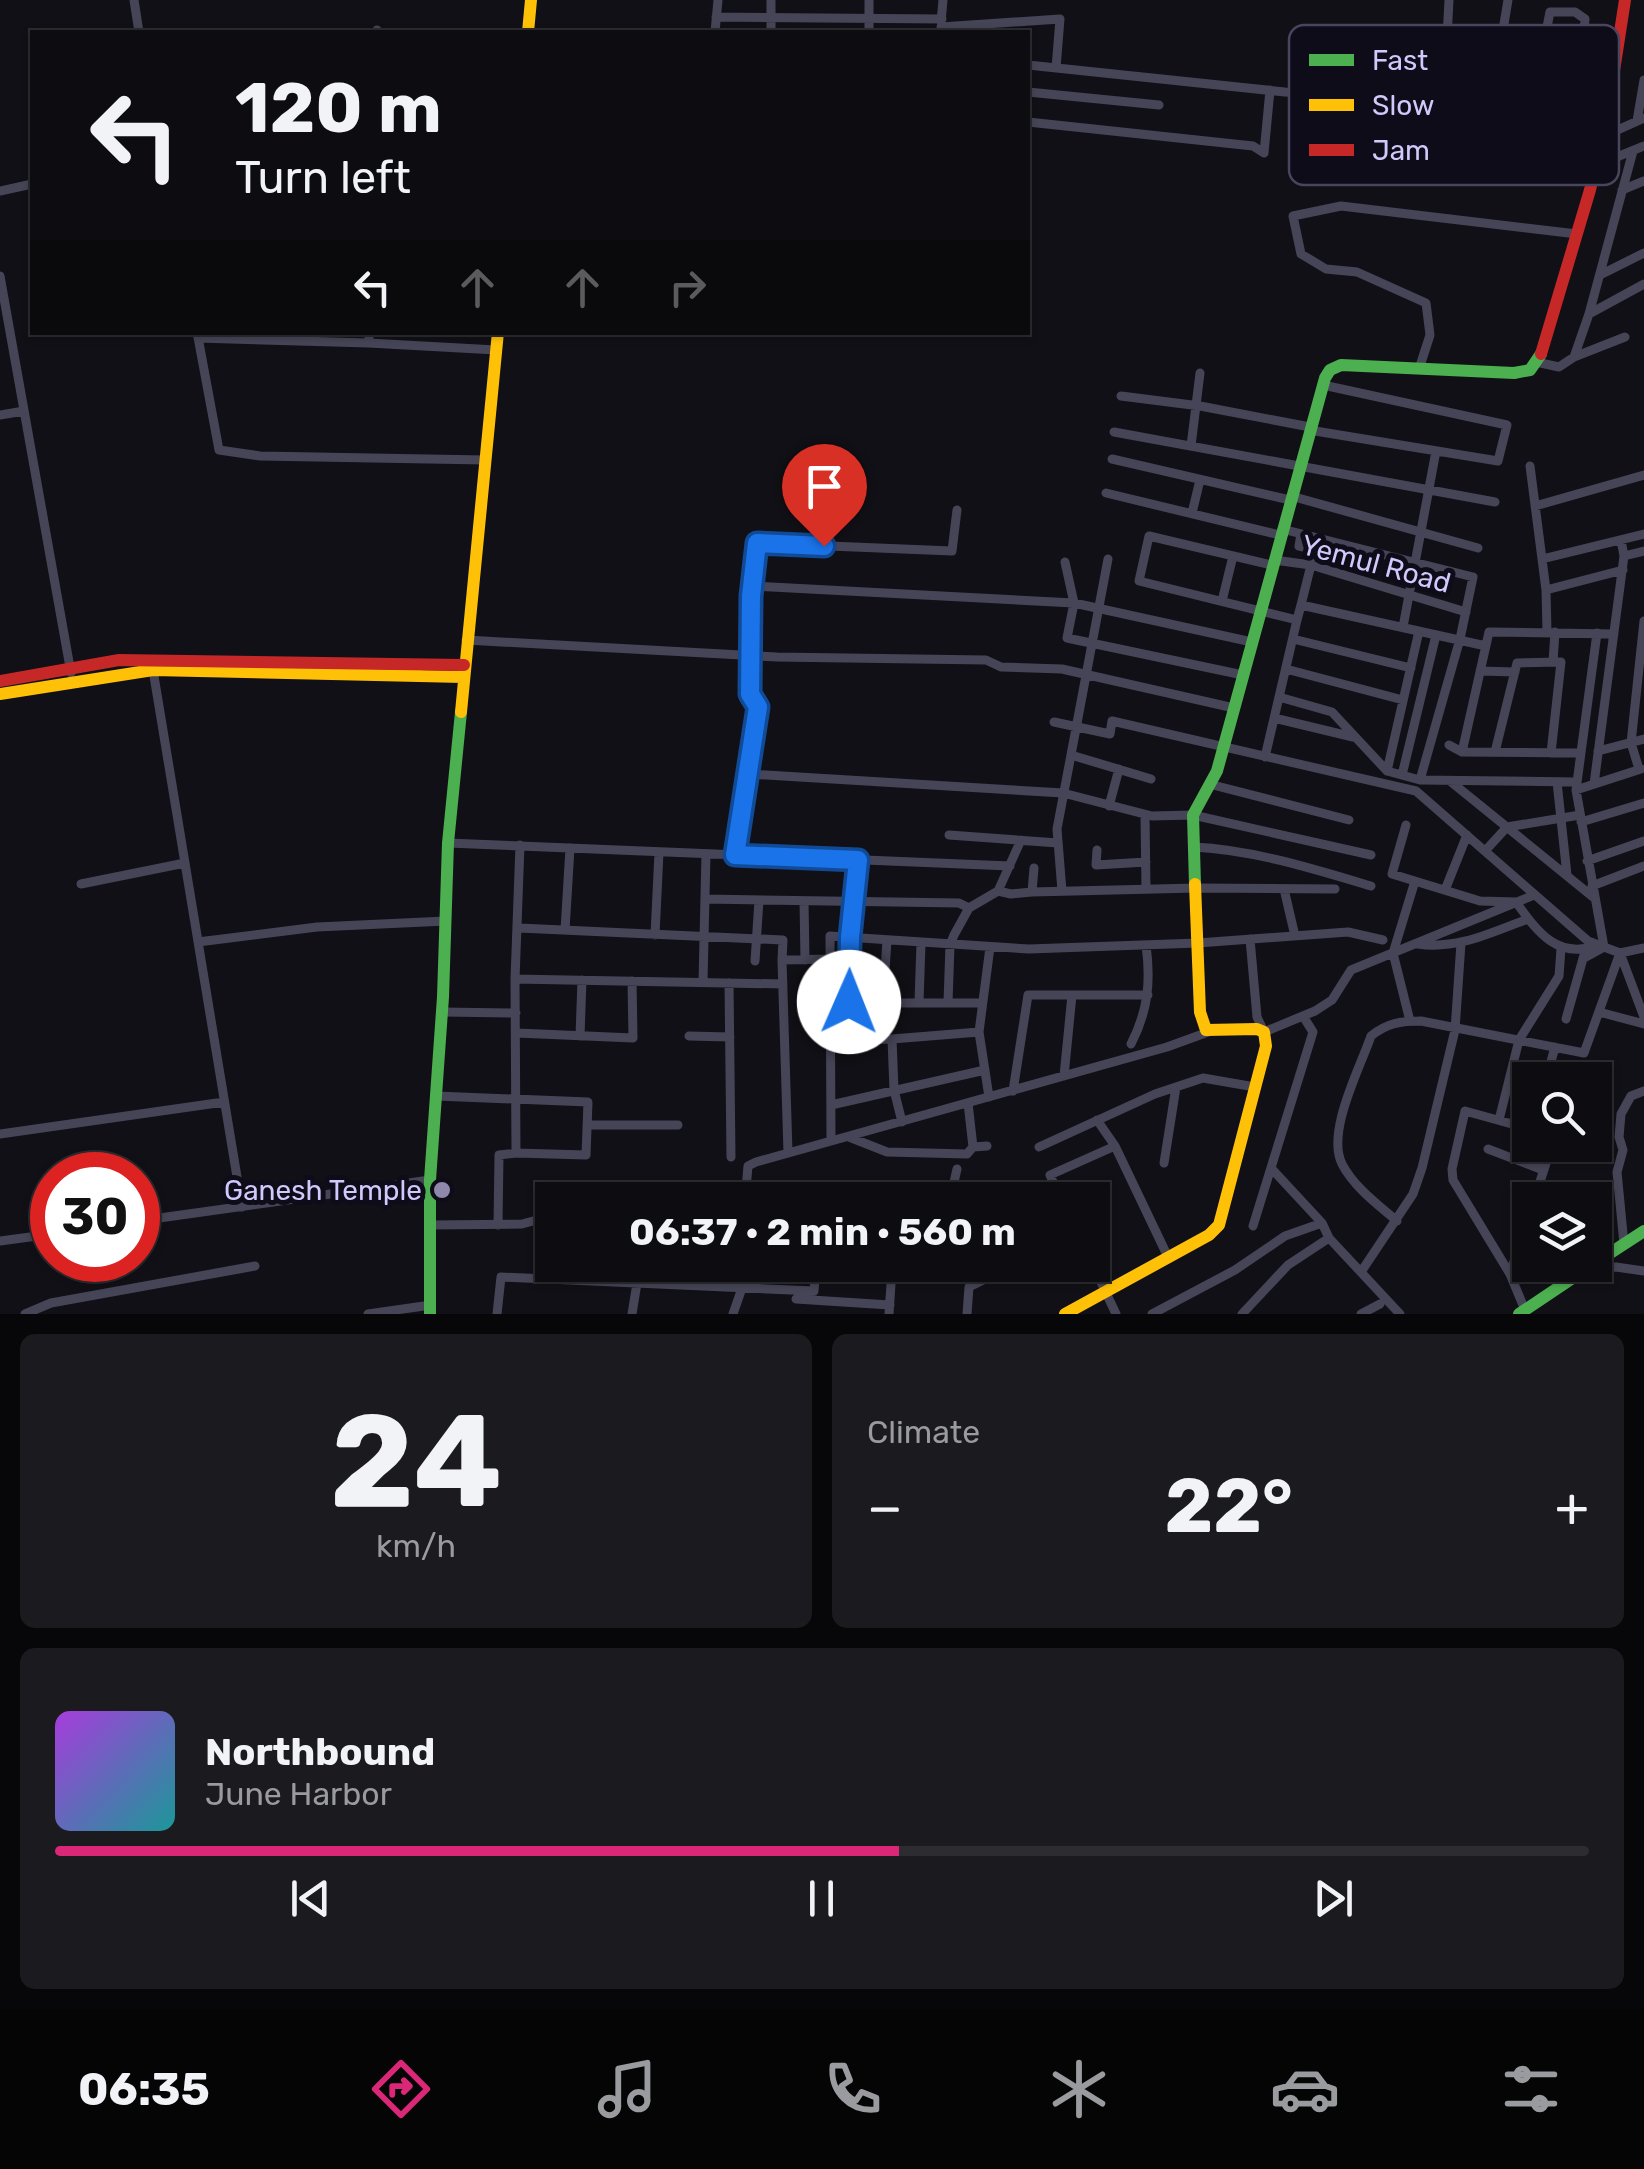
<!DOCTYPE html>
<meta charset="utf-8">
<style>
:root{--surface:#0d0c10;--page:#1b1a1e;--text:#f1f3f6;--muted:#9a9b9f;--line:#2d2c30;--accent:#db2777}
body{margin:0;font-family:Rubik,sans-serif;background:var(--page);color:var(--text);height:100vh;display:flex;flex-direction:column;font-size:38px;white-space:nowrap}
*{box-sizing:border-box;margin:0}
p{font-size:32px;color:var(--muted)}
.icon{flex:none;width:55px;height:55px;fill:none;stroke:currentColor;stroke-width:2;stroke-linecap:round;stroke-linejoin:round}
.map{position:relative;height:1314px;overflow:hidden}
.panel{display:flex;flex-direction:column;gap:20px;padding:20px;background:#070709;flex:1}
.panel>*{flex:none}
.guide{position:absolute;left:30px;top:30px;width:1000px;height:305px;border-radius:0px;box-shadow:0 2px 8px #0004,0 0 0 2px var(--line);background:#0d0c10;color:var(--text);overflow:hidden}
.controls{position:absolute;left:1512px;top:1062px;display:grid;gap:20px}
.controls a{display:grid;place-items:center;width:100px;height:100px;border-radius:0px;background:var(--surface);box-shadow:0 2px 8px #0004,0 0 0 2px var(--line);font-size:50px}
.speed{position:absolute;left:30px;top:1152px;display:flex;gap:20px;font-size:50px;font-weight:700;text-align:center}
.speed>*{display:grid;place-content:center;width:130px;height:130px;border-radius:50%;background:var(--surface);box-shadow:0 2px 8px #0004,0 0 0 2px var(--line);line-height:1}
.speed .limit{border:15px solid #d22;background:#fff;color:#111}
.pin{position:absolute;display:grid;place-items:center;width:85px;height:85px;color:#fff;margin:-102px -42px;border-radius:50% 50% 50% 0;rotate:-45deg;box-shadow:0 0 10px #0007}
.pin .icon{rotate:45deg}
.me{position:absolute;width:110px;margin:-55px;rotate:1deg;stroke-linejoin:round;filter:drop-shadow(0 0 8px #0008)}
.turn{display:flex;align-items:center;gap:35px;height:210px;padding:0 40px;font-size:45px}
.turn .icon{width:130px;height:130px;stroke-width:2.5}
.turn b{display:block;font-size:70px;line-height:85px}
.lanes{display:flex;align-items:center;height:95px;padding:0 40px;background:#0003;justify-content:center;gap:50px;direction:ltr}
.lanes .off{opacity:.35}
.big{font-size:75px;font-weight:700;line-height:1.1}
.panel .widget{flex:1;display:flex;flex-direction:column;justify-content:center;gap:15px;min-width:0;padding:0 35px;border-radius:15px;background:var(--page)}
.panel .dial{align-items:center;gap:0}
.dial b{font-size:130px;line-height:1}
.song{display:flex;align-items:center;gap:30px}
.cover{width:120px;height:120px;border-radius:15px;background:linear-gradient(135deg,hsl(280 70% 55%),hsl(180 70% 35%))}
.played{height:10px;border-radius:5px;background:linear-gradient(90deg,var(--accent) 55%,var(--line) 55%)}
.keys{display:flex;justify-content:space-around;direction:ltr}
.heat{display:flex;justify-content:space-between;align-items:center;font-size:55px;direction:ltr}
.panel .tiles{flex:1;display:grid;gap:20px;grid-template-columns:1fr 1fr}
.widget:last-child{grid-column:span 2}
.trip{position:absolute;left:535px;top:1182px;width:575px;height:100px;border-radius:0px;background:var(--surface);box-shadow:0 2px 8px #0004,0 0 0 2px var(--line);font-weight:700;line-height:100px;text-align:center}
.menu{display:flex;height:160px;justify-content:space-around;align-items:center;background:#050506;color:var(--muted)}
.menu .icon{width:70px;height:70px}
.menu .current{color:var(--accent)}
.menu b{font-size:45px;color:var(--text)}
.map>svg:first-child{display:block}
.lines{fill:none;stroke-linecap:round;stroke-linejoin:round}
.street{stroke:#464557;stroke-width:9}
.fast{stroke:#4caf50;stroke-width:12}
.slow{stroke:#ffc107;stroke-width:12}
.jam{stroke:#c62828;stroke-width:12}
.route-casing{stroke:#114b97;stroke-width:25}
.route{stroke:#1a73e8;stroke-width:18}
.poi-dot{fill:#8e88ab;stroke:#0f0c1a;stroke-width:4}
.labels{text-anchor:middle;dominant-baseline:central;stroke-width:10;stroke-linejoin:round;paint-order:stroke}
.street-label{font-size:28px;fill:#d1c9fb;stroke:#0f0c1a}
.poi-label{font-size:28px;fill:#d1c9fb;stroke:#0f0c1a;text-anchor:end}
.key{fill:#0f0c1a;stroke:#49455e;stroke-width:2.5}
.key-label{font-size:28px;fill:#d1c9fb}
</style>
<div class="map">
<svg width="1644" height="1314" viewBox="0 0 1644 1314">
<rect width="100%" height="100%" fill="#111016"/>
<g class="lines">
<path class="street" d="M134,0L139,32
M1449,0L1447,38L1454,41L1467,38L1616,56
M716,17L942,19
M941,22L943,0
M941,27L1060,19L1056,68
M377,32V30
M715,32L718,0
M771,32V0
M869,32V0
M1501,42L1508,0
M1543,47L1550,12H1575L1585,19L1582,52
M1028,65L1285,92L1382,97L1606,122
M1394,67L1611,88
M1028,92L1159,105
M1366,114L1602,137L1644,118
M1637,121L1644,80
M1028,122L1253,146L1264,153L1270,90
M1595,166L1644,146
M1622,190L1644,181
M0,191L32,184
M1600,275L1644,253
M0,276L71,673
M1589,314L1633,151
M197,332L219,450L260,456L485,460
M369,332V343L496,350
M198,338L369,343
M1574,357L1625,337
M1536,362L1559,367L1574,357L1589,314L1644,284
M1419,369L1430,335L1426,303L1357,272L1326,269L1301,254L1293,216L1341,206L1577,234
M1121,396L1200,406L1310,427
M0,415L24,411
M1309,430L1498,461L1507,425L1323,385
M1114,432L1495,502
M1191,446L1200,373
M1112,459L1290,500
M1530,466L1546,590L1623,570
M1106,493L1280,535
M1291,496L1478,548
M1535,506L1644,475
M1192,513L1200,480
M1282,529L1473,577L1460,639L1420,780
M1301,534L1299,546L1308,548L1311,565L1301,605
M1624,556L1644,551
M1542,559L1644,534
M1274,560L1311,565L1466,612
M1065,562L1074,603L1067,638L1243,675
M1272,565L1149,536L1139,581L1297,620L1301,605L1486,646
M753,586L1074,603L1252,642
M1546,590L1547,632
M1222,601L1233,556
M1403,627L1436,451
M1293,639L1411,668
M466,640L777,657L986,660L1001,667L1062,669L1234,708
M1553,662L1555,632
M1286,669L1403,700
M153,670L242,1207
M1480,671L1515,672
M1279,697L1332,712L1387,771L1420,780L1577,782
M1274,718L1353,737
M1054,722L1110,734L1112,721L1416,791L1588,941L1620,953L1584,1053L1421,1021C1401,1021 1387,1023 1371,1036C1360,1068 1326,1132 1342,1164C1354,1187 1377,1204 1397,1221
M1449,745L1462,752L1579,753
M1598,751L1644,739
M1462,752L1489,632L1614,634
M1495,752L1517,663L1561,662L1551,753
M1071,755L1151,779
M1265,757L1297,620
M1639,769L1631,743L1644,621
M1387,771L1419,631
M748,774L1063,793L1152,816L1193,815L1371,855
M1402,775L1436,635
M1450,781L1593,897
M1557,782L1567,875
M1209,784L1349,820
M1594,784L1624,556L1621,540
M1576,790L1641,769
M1109,806L1119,769
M1145,815L1146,889
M1581,822L1644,803
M1406,825L1392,874L1480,901L1516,902C1538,933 1558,960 1598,945
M949,835L1058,843
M448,843L1010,866
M1194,847C1254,850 1314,869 1371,886
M1097,850L1096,865L1146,862
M1485,851L1507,827L1580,815
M735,855L758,707L750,694L751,596L757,543L952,551L957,510
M1587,861L1644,841
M1034,868L1032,892L1196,888L1335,889
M81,884L185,863
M1592,886L1644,866
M1284,889L1295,936
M1445,890L1467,835
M998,891L1011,894L1032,892
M1062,891L1057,829L1108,559
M705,899L959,903L969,908
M804,901L805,960
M519,928L783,940L782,960
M565,930L570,848
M655,935L659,852
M1250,939L1257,1017L1264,1032L1315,1011L1332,1000L1351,970L1534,895
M198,942L317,927L446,921
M1418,944C1457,950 1492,932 1528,919
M1644,948L1620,953L1644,1017
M1584,958L1604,947L1576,790L1597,633
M755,961L759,900
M515,979L783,984
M703,982L706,854
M729,983L731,1157
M849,1002L850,937L858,860
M883,1002L887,940
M919,1002L921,943
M948,1002L950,945L954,935L969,908L998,891L1021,840
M833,1003H982
M442,1012L516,1013
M1599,1012L1644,1024
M1566,1019L1584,955
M1410,1021L1393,953L1415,881
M517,1033L633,1038L632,981
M580,1036L582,980
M689,1036L730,1037
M831,1040L892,1039
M1131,1044C1148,1011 1151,982 1146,945
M1064,1076L1072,995
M1546,1080L1555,1047
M1013,1091L1028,995H1148
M436,1096L588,1102L586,1155L516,1153
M989,1097L979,1032L990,947
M968,1103L973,1147L987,1146
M831,1105L985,1070
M1097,1120L1115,1146
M1499,1120L1519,1040L1559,976L1561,949
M902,1122L894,1090L892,1039L979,1032
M587,1125H678
M0,1134L224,1102
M849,1137L887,1152L967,1154L973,1147
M831,1139L830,936L1029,949L1198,943L1348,932L1383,940
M1039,1147L1155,1094L1203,1078L1255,1087
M1488,1149L1543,1170
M788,1152L782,960L830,959
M1164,1163L1176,1087
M1271,1168L1322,1223
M796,1187L952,1192
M769,1193V1200
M607,1200L647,1189L745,1188
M745,1200L748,1166L756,1162L1167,1047L1211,1031
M950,1200L957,1169
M1061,1200L1050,1175L1115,1146L1168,1257
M1534,1200L1552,1145
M138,1221L430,1180
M430,1225L522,1224L552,1216
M498,1225L499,1155L516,1153L515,979L520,845
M1253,1226L1313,1032L1303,1016
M0,1241L52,1234
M1624,1244L1617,1172L1623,1150L1619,1137L1621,1114L1631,1096L1644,1091
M1092,1263L1116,1314
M820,1265L961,1271L979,1282
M1588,1269L1616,1267L1644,1271
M1361,1272L1413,1194L1422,1168L1455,1030L1461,943
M1510,1274L1530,1211
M796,1299L890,1305
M1525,1310L1510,1274L1453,1180L1452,1169L1465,1111L1530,1129
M25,1314L51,1303L255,1266
M368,1314L431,1305
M497,1314L501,1277L814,1291L816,1265
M632,1314L637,1283
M733,1314L742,1288L743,1265
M889,1314L892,1269
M967,1314L969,1287L1014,1265
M1152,1314L1235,1270L1285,1236L1322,1223L1329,1238
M1242,1314L1288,1265L1329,1238L1400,1314
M1361,1314L1380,1304"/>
<path class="fast" d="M1195,884L1193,815L1217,771L1325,378L1330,370L1341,365L1514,373L1530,370L1541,354
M1595,1263L1644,1231
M430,1314V1180L443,997L448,843L461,712
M1519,1314L1592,1265"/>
<path class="slow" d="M528,32L531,0
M0,694L153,670L463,677
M461,712L498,332
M1065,1314L1209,1235L1219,1225L1266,1046L1264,1032L1257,1029L1206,1030L1200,1012L1195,884"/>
<path class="jam" d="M1541,354L1590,190L1606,122L1625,0
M0,681L119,660L464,665"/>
</g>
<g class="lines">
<defs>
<path id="route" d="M824,546L757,543L751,596L750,694L758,707L735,855L858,860L850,937L849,1002"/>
</defs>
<use href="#route" class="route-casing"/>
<use href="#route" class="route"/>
</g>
<circle class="poi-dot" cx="442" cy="1190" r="10"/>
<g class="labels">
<g class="street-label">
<text transform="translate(1376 564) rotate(15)">Yemul Road</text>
</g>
<g class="poi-label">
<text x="422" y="1190">Ganesh Temple</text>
</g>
</g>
<rect x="1289" y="25" width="330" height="160" rx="15" class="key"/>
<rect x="1309" y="54" width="45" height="12" fill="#4caf50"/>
<rect x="1309" y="99" width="45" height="12" fill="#ffc107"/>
<rect x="1309" y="144" width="45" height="12" fill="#c62828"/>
<g class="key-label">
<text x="1372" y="70">Fast</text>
<text x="1372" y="115">Slow</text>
<text x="1372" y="160">Jam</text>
</g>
</svg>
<div class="controls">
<a><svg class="icon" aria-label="search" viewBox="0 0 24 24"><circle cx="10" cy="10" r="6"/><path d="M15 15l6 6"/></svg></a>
<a><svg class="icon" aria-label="layers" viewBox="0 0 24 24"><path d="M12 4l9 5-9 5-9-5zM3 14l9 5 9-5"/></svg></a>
</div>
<div class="speed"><div class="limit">30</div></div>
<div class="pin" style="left:824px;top:546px;background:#d93025"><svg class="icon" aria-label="arrive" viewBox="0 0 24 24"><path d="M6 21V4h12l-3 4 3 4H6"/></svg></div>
<svg class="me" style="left:849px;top:1002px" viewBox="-20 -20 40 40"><circle r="19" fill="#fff"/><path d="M0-13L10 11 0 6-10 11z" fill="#1a73e8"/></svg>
<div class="trip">06:37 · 2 min · 560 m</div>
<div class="guide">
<div class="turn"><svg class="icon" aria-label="left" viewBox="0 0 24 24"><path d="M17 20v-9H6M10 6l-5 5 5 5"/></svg><div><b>120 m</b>Turn left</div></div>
<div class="lanes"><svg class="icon" aria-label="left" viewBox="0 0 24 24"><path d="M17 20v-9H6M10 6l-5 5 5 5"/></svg><svg class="icon off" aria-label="ahead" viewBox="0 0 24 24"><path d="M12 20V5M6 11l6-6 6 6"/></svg><svg class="icon off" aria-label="ahead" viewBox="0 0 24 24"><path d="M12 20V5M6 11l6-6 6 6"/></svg><svg class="icon off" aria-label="right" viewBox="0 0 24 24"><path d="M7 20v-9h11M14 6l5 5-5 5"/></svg></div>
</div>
</div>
<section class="panel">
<div class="tiles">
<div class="widget dial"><b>24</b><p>km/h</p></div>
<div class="widget"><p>Climate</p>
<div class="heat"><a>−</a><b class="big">22°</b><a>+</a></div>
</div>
<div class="widget">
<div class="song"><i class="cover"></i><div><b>Northbound</b><p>June Harbor</p></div></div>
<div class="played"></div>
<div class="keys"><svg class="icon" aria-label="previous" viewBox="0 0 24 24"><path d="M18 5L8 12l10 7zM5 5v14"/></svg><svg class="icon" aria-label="pause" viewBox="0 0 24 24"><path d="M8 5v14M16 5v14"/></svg><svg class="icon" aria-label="next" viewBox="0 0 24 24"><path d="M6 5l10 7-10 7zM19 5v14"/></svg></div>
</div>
</div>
</section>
<nav class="menu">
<b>06:35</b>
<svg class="icon current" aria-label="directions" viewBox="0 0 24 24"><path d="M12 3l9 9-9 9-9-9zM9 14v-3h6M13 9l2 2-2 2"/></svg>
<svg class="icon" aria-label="music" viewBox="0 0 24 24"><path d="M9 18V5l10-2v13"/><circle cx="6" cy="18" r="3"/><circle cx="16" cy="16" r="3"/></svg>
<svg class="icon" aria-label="phone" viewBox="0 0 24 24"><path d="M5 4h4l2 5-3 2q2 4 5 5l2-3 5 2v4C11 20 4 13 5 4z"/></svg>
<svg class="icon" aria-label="climate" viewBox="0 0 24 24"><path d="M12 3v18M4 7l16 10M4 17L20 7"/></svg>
<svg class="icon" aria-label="car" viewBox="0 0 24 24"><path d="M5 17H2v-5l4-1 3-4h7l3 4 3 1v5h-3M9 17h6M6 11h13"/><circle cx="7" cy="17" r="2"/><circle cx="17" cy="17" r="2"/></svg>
<svg class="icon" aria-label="filters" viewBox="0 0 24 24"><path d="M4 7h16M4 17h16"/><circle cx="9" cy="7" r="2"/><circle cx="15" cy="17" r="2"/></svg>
</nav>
